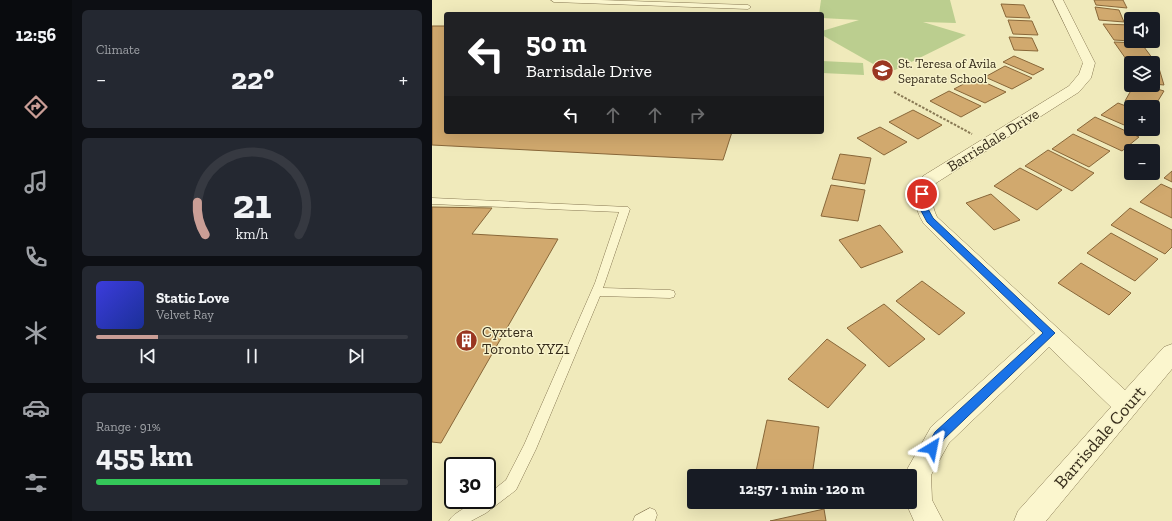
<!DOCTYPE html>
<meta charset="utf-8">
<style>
:root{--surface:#171b24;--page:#242831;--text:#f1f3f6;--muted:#9ea1a6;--line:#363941;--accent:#ca9e96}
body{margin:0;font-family:"Zilla Slab",serif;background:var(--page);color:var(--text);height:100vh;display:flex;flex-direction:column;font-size:15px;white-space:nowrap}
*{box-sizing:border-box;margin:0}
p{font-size:13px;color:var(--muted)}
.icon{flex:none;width:22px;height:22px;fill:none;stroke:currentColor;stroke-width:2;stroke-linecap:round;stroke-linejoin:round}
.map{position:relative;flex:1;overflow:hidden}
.drawer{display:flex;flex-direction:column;gap:10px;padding:10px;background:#0d0f14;width:360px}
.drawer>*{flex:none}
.banner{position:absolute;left:12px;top:12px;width:380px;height:122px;border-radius:4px;box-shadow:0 4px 16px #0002;background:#202124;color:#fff;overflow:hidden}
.controls{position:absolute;left:692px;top:12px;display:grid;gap:8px}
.controls a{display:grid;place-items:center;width:36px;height:36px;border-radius:4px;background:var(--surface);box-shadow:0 4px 16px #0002;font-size:20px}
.speed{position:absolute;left:12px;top:457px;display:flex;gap:8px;font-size:20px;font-weight:700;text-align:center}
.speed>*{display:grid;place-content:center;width:52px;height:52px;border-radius:50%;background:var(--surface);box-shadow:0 4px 16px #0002;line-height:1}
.speed .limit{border:2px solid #111;border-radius:6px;background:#fff;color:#111}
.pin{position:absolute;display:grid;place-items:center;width:34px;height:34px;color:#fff;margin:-17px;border:2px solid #fff;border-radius:50%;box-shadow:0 1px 4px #0007}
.me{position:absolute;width:44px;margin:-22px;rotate:35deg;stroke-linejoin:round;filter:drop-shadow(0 0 3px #0008)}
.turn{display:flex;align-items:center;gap:14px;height:84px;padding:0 16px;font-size:18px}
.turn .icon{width:52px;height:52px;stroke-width:2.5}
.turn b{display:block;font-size:28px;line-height:34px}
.lanes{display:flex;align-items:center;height:38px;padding:0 16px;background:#0003;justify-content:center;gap:20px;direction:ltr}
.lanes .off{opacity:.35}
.big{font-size:30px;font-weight:700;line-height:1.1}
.drawer .tile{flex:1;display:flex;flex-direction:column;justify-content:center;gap:6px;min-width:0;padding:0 14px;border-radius:6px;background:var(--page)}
.drawer .dial{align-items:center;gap:0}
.dial svg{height:104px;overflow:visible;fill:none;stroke:var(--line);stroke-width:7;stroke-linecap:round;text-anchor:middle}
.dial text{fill:var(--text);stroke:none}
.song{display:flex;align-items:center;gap:12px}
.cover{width:48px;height:48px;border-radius:6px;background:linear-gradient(135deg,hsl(240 70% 55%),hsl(230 70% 35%))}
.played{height:4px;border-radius:2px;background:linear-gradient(90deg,var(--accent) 20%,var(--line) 20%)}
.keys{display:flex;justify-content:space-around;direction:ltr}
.heat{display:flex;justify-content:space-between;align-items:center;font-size:22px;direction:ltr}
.charge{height:6px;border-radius:3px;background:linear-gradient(90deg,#34c759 91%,var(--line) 0)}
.trip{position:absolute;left:255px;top:469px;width:230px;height:40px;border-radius:4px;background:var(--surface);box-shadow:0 4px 16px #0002;font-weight:700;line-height:40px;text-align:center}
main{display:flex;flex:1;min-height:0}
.tabs{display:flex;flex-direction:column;width:72px;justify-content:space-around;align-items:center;background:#090b0e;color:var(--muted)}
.tabs .icon{width:28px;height:28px}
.tabs .active{color:var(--accent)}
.tabs b{font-size:18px;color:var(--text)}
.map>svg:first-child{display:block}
.green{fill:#bbce8f}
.building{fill:#d1a96e;stroke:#886739}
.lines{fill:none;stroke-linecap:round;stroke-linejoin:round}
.service-casing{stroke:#887954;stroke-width:1}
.minor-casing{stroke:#887954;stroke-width:1}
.path{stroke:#887954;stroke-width:2;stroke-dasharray:2.5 1.5;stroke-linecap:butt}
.service{fill:#fbf6ce;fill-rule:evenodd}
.minor{fill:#fbf6ce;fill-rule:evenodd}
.route{fill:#1a73e8;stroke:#114b97}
.labels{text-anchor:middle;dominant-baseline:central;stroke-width:3;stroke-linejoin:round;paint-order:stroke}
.far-poi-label{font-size:13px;fill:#362c1a;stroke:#f7f2ca;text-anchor:start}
.street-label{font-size:15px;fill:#362c1a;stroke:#f7f2ca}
.poi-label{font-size:15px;fill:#362c1a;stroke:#f7f2ca;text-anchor:start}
.near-street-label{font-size:18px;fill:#362c1a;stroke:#f7f2ca}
</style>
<main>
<nav class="tabs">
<b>12:56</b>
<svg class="icon active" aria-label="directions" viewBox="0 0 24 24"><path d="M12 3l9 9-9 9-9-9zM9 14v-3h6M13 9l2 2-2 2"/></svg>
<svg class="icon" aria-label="music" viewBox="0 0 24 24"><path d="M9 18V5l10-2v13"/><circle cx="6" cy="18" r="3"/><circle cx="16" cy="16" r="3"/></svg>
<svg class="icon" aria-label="phone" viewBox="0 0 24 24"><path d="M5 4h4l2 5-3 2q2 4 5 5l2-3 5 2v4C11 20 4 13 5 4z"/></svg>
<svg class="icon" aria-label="climate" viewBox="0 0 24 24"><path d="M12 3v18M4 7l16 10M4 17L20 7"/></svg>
<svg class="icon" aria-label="car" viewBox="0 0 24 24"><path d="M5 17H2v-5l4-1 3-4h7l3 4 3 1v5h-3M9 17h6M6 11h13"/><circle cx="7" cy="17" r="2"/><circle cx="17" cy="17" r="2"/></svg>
<svg class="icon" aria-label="filters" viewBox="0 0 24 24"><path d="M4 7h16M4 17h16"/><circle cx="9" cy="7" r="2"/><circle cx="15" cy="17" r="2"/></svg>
</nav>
<section class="drawer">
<div class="tile"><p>Climate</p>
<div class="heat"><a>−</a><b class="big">22°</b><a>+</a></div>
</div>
<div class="tile dial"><svg viewBox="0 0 100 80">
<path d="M14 69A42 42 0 1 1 86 69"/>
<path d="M14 69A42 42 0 0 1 8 44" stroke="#ca9e96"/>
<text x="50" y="56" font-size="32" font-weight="700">21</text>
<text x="50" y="72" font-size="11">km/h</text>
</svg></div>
<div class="tile">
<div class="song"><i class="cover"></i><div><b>Static Love</b><p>Velvet Ray</p></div></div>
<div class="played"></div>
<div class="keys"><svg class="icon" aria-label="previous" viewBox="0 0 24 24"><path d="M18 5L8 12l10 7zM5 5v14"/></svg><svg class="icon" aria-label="pause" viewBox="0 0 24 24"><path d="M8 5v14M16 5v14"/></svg><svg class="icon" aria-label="next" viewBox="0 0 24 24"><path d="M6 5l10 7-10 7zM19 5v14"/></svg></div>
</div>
<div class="tile"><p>Range · 91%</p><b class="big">455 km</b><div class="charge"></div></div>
</section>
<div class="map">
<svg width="740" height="521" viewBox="0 0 740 521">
<rect width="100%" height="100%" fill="#f0eabb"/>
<path class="green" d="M389,0H518L524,23L491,22L534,35L463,70L450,69L390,35V31L427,20L390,18V14H387Z
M390,61L431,63L432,75L390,73Z"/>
<path class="building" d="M662,0H691L695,8L664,5Z
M569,4L592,5L598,18L574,17Z
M663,7L687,10L692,22L667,20Z
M576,20L600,21L606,35L581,34Z
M671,24L699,25V41L682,40Z
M0,26H14V132H300L291,160L0,145Z
M577,37L600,38L606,51L582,50Z
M682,42L709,43L721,59H694Z
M582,56L612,69L601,75L571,62Z
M721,65H726L732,85L721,84Z
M573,66L600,78L580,89L553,77Z
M543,78L574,92L553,103L522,89Z
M702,85H712L732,91L721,109V107H713L693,101Z
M517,91L549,106L529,117L498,101Z
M686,103L699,108V128L669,115Z
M481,110L510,125L486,139L457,122Z
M663,117L707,137L690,151L645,130Z
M448,127L475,142L452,155L425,138Z
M641,134L678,151L657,167L620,149Z
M616,150L662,173L640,191L593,166Z
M408,154L439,158L433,184L400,179Z
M588,168L630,190L605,210L562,186Z
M740,171V182L732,178Z
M729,184L740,189V218L708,202Z
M399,185L433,190L426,221L389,216Z
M559,194L588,220L562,230L534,203Z
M0,207L60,208L40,234L126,239L9,443L0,442Z
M698,208L740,230V247L733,254L679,225Z
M448,225L471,252L429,268L407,240Z
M679,233L726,259L703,281L655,253Z
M649,263L699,293L677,315L626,283Z
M490,281L533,313L507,335L464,301Z
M452,304L493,339L457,367L415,328Z
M395,339L434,365L396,408L356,379Z
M335,420L387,427L380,476H323Z
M392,509L394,521H338Z"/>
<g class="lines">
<defs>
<path id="service" d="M119,0H168L316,5L319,7L316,9L122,2Z
M0,198L196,207L198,209L171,288L238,290L242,291L243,294L242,297L238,298L168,296L104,449L84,490L54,513L39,521H17C20,513 46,500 55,500V495L74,480L92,445L163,283L187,212L0,204Z
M218,508L223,510L225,515L223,521H201L203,516Z"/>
<path id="minor" d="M621,0H631L663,63L659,78L647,92L504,183C499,195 499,204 505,217L693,390L732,347L740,344V369L614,521H582L586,511L679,407L617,347L517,443L499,475L500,500L511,521H482L474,503L478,502V476H473V473L499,427L603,333L492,224C482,208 480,193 491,176L637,86L647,74L651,63Z"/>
</defs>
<use href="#service" class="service-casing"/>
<use href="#minor" class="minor-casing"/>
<path class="path" d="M462,92L540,134"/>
<use href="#service" class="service"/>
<use href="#minor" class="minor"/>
</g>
<path class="route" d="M490,192L495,194V207L501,218L623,333L512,439L505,452L500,454L496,452L494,448L503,432L611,333L495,222L487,207L486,194Z"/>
<defs>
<symbol id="school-disc" viewBox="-11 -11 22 22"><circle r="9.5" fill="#9a3621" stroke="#f7f2ca"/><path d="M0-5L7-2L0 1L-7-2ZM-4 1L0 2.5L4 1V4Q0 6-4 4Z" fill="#fff"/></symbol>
<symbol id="building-disc" viewBox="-11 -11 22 22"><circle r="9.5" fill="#9a3621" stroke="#f7f2ca"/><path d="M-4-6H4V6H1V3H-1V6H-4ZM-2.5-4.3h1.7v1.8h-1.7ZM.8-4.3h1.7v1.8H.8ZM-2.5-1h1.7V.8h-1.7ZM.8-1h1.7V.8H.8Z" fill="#fff"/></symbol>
</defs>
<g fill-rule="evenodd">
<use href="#school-disc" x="438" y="58" width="25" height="25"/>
<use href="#building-disc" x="22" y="328" width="25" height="25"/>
</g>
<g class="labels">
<g class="far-poi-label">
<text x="466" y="63">St. Teresa of Avila<tspan x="466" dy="15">Separate School</tspan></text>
</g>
<g class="street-label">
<text transform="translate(561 140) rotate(-32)">Barrisdale Drive</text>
</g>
<g class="poi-label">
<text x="50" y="332">Cyxtera<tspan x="50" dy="17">Toronto YYZ1</tspan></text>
</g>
<g class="near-street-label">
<text transform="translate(668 437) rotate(-49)">Barrisdale Court</text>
</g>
</g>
</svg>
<div class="controls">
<a><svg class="icon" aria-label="sound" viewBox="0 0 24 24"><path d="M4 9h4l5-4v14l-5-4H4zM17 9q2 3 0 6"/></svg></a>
<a><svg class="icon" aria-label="layers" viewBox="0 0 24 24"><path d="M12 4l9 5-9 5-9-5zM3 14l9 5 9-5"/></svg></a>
<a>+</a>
<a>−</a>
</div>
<div class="speed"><div class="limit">30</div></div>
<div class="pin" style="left:490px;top:194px;background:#d93025"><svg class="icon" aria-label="arrive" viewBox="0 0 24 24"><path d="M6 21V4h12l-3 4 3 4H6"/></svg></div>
<svg class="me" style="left:500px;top:448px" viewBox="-20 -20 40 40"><path d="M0-17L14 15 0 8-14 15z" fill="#1a73e8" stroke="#fff" stroke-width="4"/></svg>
<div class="trip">12:57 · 1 min · 120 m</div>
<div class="banner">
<div class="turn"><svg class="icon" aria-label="left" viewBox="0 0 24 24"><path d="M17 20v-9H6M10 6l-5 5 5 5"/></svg><div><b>50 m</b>Barrisdale Drive</div></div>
<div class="lanes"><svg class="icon" aria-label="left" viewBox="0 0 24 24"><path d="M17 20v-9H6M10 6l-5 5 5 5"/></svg><svg class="icon off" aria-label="ahead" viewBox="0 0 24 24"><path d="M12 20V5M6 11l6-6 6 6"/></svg><svg class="icon off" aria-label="ahead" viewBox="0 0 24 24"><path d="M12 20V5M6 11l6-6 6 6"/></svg><svg class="icon off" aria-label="right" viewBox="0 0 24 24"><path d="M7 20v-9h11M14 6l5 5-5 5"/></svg></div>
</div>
</div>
</main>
